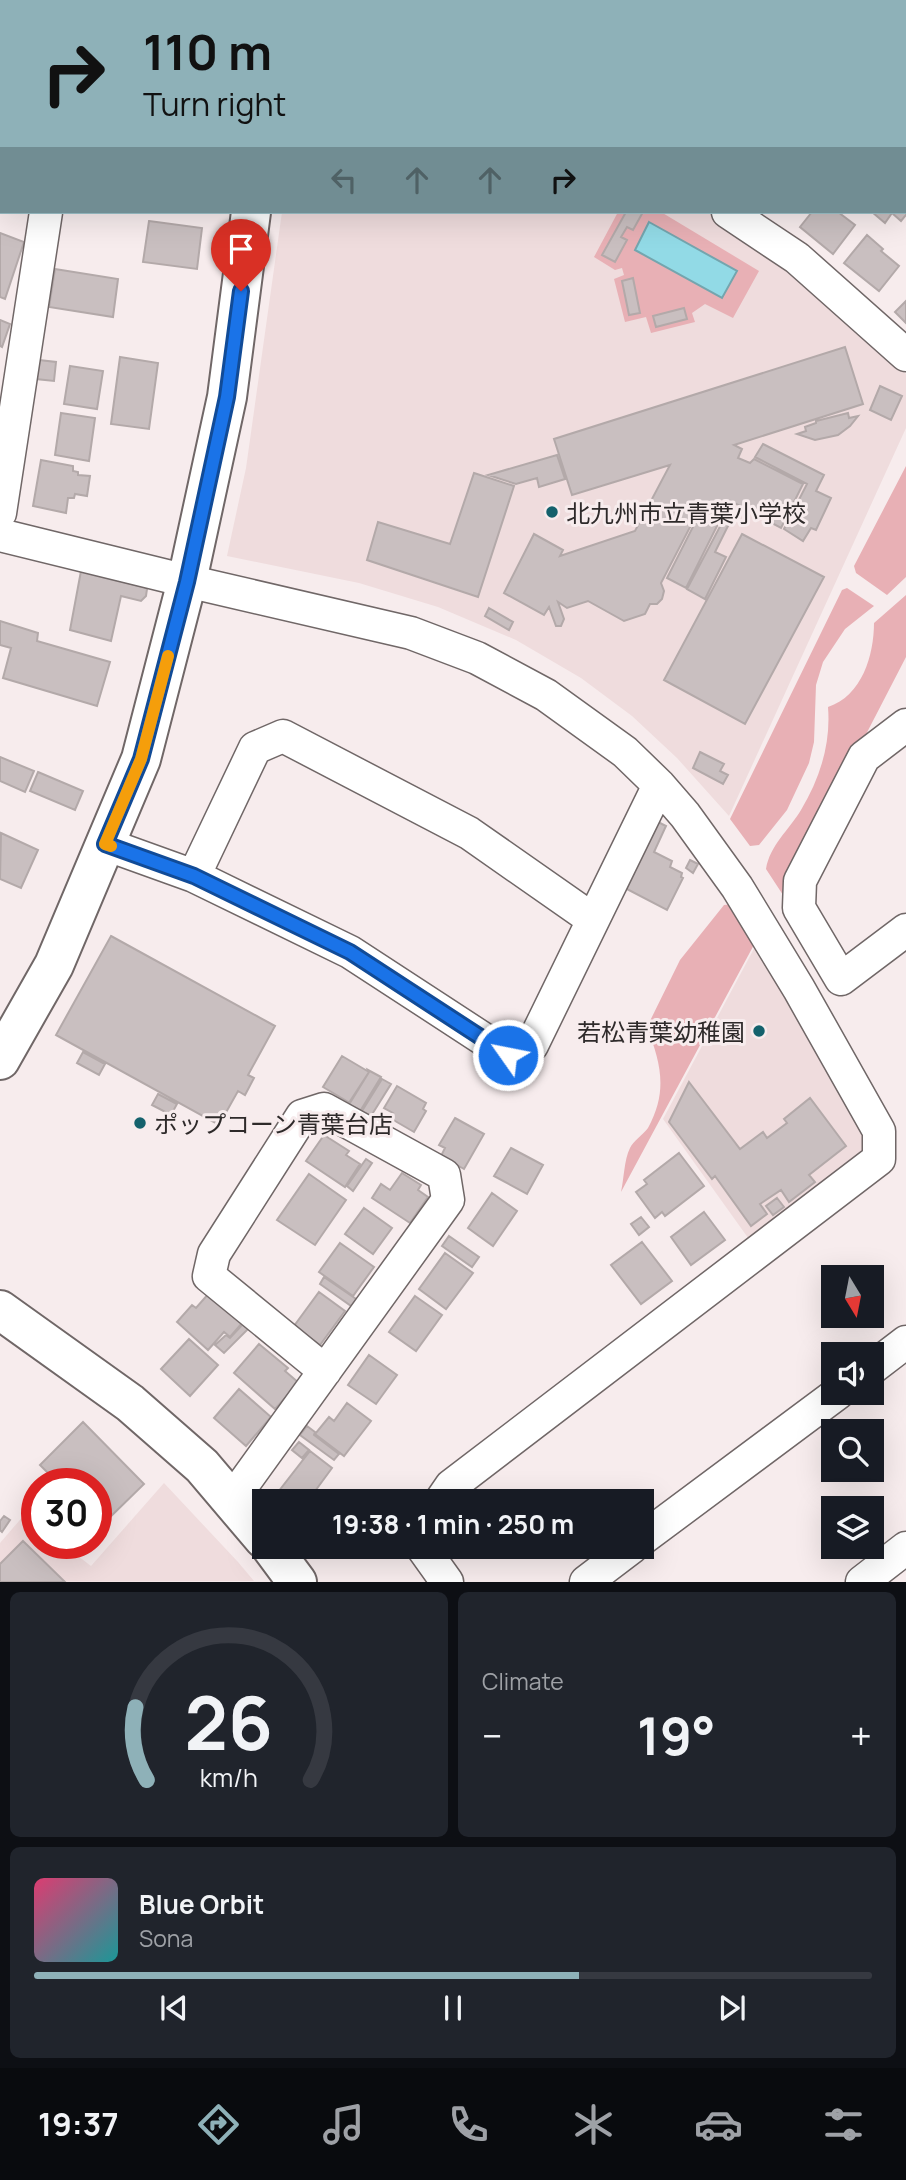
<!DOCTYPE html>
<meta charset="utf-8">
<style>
:root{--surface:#171b24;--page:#20242c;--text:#f1f3f6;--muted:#9ea1a6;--line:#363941;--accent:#8eb1b8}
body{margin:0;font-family:Manrope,"Noto Sans JP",sans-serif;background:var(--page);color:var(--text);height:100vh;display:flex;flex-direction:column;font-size:26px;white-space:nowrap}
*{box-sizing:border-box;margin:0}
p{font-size:23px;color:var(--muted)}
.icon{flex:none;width:38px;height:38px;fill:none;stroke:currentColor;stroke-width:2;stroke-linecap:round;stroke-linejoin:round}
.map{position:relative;height:1582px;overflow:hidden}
.panel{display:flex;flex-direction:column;gap:10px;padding:10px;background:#0d0f14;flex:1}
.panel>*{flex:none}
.top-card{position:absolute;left:0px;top:0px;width:906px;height:214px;box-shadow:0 7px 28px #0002;background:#8eb1b8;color:#111;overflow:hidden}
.needle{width:46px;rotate:170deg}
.controls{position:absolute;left:821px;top:1265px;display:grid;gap:14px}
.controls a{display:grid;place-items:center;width:63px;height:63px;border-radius:0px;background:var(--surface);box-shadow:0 7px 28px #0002;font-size:35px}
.speed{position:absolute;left:21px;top:1468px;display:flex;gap:14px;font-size:35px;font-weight:700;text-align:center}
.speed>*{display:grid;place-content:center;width:91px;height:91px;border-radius:50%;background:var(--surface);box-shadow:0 7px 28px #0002;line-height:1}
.speed .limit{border:10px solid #d22;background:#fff;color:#111}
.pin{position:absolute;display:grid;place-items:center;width:60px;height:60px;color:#fff;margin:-72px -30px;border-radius:50% 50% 50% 0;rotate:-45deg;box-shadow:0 0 7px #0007}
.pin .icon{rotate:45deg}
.me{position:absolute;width:77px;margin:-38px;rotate:303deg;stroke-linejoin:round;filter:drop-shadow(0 0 5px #0008)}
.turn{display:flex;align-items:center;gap:24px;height:147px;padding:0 28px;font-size:32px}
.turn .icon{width:91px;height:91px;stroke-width:2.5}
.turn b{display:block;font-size:49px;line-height:60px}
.lanes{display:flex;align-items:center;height:66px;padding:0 28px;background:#0003;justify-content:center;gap:35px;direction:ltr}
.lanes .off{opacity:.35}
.big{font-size:52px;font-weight:700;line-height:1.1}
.panel .widget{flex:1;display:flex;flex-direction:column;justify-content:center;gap:10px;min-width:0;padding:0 24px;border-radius:10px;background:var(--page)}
.panel .dial{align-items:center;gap:0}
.dial svg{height:182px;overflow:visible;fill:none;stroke:var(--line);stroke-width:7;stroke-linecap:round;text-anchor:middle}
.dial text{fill:var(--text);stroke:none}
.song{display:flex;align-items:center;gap:21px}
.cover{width:84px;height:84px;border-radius:10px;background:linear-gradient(135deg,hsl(340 70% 55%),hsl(180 70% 35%))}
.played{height:7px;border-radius:4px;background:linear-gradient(90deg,var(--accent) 65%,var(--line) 65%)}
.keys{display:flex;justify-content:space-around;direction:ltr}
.heat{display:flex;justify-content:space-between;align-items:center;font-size:38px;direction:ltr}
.panel .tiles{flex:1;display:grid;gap:10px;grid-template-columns:1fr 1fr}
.widget:last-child{grid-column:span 2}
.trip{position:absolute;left:252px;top:1489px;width:402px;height:70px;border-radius:0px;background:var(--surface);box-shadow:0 7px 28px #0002;font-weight:700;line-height:70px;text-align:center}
.dock{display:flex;height:112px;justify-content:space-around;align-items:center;background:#090b0e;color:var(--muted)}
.dock .icon{width:49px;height:49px}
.dock .on{color:var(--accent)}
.dock b{font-size:32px;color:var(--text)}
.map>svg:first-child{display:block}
.built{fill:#efdcdd}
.green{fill:#e8b0b5}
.water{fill:#92dae6;stroke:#74a5ae;stroke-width:2}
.building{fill:#c9bfc0;stroke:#b3a9a9;stroke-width:2}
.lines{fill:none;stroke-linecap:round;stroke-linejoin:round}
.minor-casing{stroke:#706767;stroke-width:35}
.tertiary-casing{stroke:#706767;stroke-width:42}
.minor{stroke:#fff;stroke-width:32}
.tertiary{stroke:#fff;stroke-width:38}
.route-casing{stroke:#114b97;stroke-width:18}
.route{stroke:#1a73e8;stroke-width:12}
.slow{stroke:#f59e0b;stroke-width:12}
.poi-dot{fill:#14616c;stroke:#f7eced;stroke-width:2.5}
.labels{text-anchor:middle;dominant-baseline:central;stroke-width:6;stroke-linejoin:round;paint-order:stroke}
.poi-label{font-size:24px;fill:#2e2a2a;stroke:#f7eced;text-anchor:start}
</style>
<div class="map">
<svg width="906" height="1582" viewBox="0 0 906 1582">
<rect width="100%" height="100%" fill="#f7eced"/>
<path class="built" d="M282,212H709L727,222L853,324L906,374V428L729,816L677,758L632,716L581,678L516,640L438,607L359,583L227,556L246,468Z
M757,943L868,1138L867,1153L751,1242L663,1119Z
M164,1483L238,1562L254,1581L0,1582V1543L25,1514L37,1523V1544H62L91,1566Z"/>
<path class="green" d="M618,212H661L759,271L733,318L705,304L692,313L695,322L651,333L646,317L625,322L614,279L624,275L622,268L615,270L594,257Z
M906,466V577L887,595L856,573L854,566Z
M847,588L874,606L845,629L823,662L816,685L814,742L809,763L787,810L759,845L750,846L730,819L842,590Z
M906,595V657L783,895L766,869C770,845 789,830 801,810C820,778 831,744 828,707C862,696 874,655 874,623Z
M734,904L756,941L621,1192C624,1179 624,1160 630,1148C633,1141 643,1135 648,1128C668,1091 661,1064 647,1027L680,960L724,905Z"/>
<path class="water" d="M649,222L737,271L722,298L635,250Z"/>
<path class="building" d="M383,0H429L428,2Z
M542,0H569L573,2H542Z
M770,0H798L797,2Z
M810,0H835L838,2H809Z
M0,31L2,32V83H0Z
M905,192L906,215L901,221L892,213L885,223L872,212H905Z
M626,212H643L633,230L627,227L621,237L627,240L615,262L602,255Z
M812,212H838L855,225L833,254L800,227Z
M149,221L202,228L197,269L143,262Z
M0,233L24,242L5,299L0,297Z
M867,235L883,249L881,251L899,266L879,291L844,263Z
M55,269L118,279L113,317L49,307Z
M633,278L640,313L629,315L622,281Z
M906,301V323L895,312Z
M684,308L687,319L656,327L653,316Z
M0,320L10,324L2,347L0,346Z
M845,347L863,404L734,445L742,449L738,458L750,463L754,459L803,484L781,528L731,501L724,514L702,504L661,583L664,591L662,599L657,604H650L645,614L624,621L588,601L567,608L558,602L564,619L561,626H556L549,607L544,615L504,593L534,534L563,550L560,556L635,531L670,465L572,495L554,439Z
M120,357L158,363L149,429L111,424Z
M39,360L56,362L54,381L36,379Z
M70,366L103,371L97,409L64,404Z
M880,386L902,396L891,420L870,410Z
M61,413L95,418L89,461L55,455Z
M848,413L849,418L858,416L850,426L838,435L815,440L797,434L806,431L805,427L816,423V421Z
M763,444L824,475L816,491L831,498L816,530L811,528L803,541L784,529L807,484L755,457Z
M557,455L565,479L539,487L537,478L516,484L488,475Z
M41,460L73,466V471L78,472V475L90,476L87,496L75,494L74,498H68L66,513L33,506Z
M474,473L514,486L478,597L367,560L378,522L450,544Z
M703,507L722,516L686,588L667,578Z
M725,517L731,520L715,552L726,557L705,599L687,589Z
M742,534L824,577L745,724L664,680Z
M81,571L143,586L147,589L146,596L141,601L121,596L111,641L70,630Z
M489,608L513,622L509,630L485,616Z
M0,621L38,633L37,641L110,662L97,706L3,678L11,648L0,645Z
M700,752L724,764L720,771L728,775L723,784L693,768Z
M0,757L34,771L25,792L0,781Z
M38,772L83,791L75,810L30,791Z
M656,821L666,826L654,852L672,861L670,867L682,873L681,877L683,878L667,910L623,887Z
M1,833L38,850L21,888L0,879Z
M690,860L698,864L693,873L686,868Z
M111,936L275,1026L248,1075L254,1078L245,1095L238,1091L219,1125L56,1035Z
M83,1052L105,1064L99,1075L77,1063Z
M342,1056L369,1072L350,1103L323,1087Z
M368,1070L381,1077L359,1113L347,1106L369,1072Z
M382,1079L391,1084L371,1116L362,1111Z
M689,1082L740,1149L763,1132L767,1138L787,1123L784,1119L810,1098L846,1146L809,1175L815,1182L789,1202L781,1190L760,1204L767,1214L751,1226L715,1176L712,1179L669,1122Z
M397,1086L426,1103L423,1109L426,1111L414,1132L390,1118L393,1113L384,1108Z
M158,1094L177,1104L171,1115L152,1105Z
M455,1118L484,1134L464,1169L441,1156L445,1148L439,1145Z
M324,1135L349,1151L346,1155L360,1164L345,1187L306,1161Z
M511,1148L543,1165L527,1194L494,1176Z
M679,1153L704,1186L665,1216L662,1212L655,1218L636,1192L647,1184L644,1180Z
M366,1159L372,1163L353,1191L347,1186Z
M402,1173L421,1185L418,1190L428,1197L410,1223L372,1198L381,1184L390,1190Z
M309,1174L346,1200L315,1245L277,1220Z
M492,1193L517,1211L493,1246L468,1228Z
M777,1198L784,1207L773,1215L766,1206Z
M364,1208L392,1228L373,1254L345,1234Z
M704,1212L725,1240L691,1265L671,1237Z
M641,1217L649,1227L639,1235L631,1224Z
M449,1236L479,1257L472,1267L442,1246Z
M642,1242L672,1281L641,1304L611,1265Z
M340,1243L374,1267L353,1296L319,1272Z
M445,1253L473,1273L446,1309L419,1289Z
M324,1277L359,1301L354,1308L320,1284Z
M210,1292L243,1322L230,1337L224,1332L208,1350L177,1322L192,1305L196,1308Z
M319,1292L345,1311L320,1345L294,1326Z
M415,1296L442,1315L416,1351L389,1332Z
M243,1324L248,1329L224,1353L215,1345L226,1335L230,1338Z
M189,1339L218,1365L190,1396L161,1369Z
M259,1344L288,1368L285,1371L299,1383L275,1409L234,1373Z
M369,1355L397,1375L376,1404L348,1385Z
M239,1389L271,1417L246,1446L214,1418Z
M347,1403L371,1421L344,1456L315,1434L329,1417L334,1421Z
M83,1422L144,1484L101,1526L96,1521V1484H59L40,1465Z
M307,1426L315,1432L314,1435L339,1454L334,1460L300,1435Z
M299,1442L309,1450L302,1458L292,1450Z
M310,1451L332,1468L307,1502H283L275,1496Z
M4,1516L10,1520L2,1532L0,1530V1521Z
M23,1541L65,1582H0V1564Z"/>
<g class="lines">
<defs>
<path id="minor" d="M49,0L56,2
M701,0L704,2
M446,2L447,0
M905,137L906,138
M0,196H2
M728,212L797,258L906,355
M0,513L46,212
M0,535L187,581L411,633L477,658L546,695L625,752L659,785L685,815L737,887L799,989L879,1131V1159L451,1486L440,1502
M906,725L864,757L800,881L799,908L841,979L906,930
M105,844L194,876L350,952L508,1055L532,1045L659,785
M194,876L255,748L283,736L469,833L592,919
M872,1368L906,1342
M231,1501L448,1200L444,1175L324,1109L302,1116L214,1254L209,1276L325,1371
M642,1539L838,1393
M422,1547L447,1582
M586,1582L632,1547
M862,1582L906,1548"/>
<path id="tertiary" d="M279,2V0
M0,1060L54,965L141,759L187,581L227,397L251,212
M0,1310L130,1403L202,1466L264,1539
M271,1547L297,1582"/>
</defs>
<use href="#minor" class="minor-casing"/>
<use href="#tertiary" class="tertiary-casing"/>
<use href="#minor" class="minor"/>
<use href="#tertiary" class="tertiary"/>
</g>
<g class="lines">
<defs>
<path id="route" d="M241,291L227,397L187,582L141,759L105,844L194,876L350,952L508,1055"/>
</defs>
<use href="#route" class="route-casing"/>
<use href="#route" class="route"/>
<path class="slow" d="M111,846L105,844L141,759L168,656"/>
</g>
<g class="poi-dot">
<circle cx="552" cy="512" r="7"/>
<circle cx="759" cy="1031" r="7"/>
<circle cx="140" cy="1123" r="7"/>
</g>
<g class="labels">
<g class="poi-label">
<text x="566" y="512">北九州市立青葉小学校</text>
<text x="745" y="1031" text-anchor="end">若松青葉幼稚園</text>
<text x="154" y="1123">ポップコーン青葉台店</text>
</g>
</g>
</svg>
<div class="controls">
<a><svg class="needle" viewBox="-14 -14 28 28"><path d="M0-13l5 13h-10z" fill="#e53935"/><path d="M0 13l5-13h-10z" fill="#9ea1a6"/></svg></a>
<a><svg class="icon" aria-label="sound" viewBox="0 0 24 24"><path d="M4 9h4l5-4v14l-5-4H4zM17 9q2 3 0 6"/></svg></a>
<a><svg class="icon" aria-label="search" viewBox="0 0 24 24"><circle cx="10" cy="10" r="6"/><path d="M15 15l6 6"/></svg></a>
<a><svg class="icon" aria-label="layers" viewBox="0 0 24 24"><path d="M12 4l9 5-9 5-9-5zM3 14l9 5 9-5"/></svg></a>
</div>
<div class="speed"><div class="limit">30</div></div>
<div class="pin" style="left:241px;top:291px;background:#d93025"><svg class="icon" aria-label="arrive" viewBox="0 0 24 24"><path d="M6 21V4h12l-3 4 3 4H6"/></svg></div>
<svg class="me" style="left:508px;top:1055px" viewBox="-20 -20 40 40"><circle r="17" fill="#1a73e8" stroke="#fff" stroke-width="3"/><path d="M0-11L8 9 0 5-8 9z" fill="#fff"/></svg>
<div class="trip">19:38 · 1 min · 250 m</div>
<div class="top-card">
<div class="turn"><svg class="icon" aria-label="right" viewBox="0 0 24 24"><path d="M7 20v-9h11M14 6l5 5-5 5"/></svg><div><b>110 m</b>Turn right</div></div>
<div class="lanes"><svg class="icon off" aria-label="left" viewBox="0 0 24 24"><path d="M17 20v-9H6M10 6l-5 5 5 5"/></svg><svg class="icon off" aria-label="ahead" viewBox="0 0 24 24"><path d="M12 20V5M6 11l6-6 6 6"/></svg><svg class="icon off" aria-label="ahead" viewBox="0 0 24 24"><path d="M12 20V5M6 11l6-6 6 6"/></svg><svg class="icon" aria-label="right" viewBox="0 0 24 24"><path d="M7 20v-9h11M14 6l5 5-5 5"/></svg></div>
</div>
</div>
<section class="panel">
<div class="tiles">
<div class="widget dial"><svg viewBox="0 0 100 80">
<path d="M14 69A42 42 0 1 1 86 69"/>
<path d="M14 69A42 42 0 0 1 9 37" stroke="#8eb1b8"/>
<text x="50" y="56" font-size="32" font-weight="700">26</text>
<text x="50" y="72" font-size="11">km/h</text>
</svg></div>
<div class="widget"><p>Climate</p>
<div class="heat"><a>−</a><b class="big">19°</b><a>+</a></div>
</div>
<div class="widget">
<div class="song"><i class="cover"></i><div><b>Blue Orbit</b><p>Sona</p></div></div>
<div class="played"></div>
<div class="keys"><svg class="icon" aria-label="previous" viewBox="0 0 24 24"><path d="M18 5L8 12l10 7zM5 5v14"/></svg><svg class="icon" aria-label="pause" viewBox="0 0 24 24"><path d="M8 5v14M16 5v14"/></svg><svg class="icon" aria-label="next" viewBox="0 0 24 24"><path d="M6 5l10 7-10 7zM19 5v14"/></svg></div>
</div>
</div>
</section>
<nav class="dock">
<b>19:37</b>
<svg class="icon on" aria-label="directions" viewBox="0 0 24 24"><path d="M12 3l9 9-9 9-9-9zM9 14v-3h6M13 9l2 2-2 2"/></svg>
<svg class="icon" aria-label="music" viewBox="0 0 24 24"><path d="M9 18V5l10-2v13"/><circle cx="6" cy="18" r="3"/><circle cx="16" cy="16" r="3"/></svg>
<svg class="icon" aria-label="phone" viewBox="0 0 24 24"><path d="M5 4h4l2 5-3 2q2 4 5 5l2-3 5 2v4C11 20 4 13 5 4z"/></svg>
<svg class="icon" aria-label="climate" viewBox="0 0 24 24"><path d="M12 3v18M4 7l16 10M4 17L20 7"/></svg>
<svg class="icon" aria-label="car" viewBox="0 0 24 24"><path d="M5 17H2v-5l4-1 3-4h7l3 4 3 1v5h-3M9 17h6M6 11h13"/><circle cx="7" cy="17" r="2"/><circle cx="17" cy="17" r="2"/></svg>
<svg class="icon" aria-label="filters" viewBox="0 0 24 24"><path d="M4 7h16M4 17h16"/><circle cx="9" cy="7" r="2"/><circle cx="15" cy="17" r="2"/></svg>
</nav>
